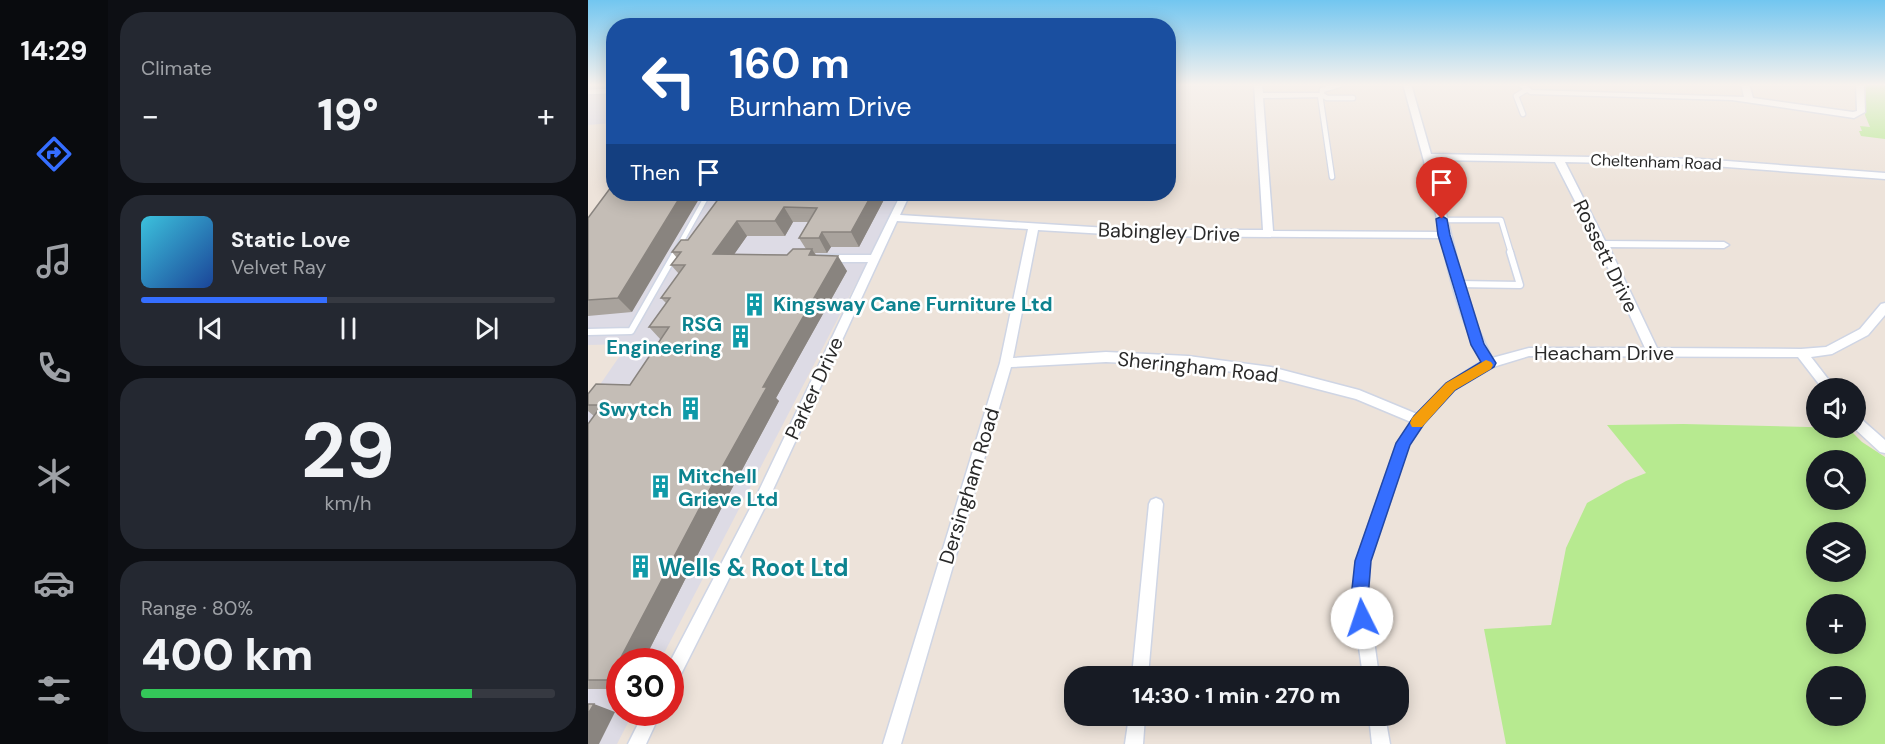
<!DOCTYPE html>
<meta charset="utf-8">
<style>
:root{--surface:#171b24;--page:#242831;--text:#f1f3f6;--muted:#9ea1a6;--line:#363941;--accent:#356eff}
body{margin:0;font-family:"DM Sans",sans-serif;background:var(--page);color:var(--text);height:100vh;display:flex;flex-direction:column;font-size:22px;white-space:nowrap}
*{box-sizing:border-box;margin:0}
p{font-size:20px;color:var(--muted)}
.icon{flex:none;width:33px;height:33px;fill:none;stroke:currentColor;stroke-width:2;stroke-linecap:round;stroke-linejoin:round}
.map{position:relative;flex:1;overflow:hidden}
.details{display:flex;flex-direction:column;gap:12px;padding:12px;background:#0d0f14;width:480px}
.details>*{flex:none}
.guide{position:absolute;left:18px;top:18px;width:570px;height:183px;border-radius:24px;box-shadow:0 3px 15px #0003;background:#1a4fa0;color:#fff;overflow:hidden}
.buttons{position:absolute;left:1218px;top:378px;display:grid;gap:12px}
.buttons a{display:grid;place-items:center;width:60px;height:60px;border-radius:50%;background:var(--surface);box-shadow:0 3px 15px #0003;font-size:30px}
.speed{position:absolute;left:18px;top:648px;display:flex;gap:12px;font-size:30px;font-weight:700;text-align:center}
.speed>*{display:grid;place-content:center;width:78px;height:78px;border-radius:50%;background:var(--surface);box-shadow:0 3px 15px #0003;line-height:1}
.speed .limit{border:9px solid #d22;background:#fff;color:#111}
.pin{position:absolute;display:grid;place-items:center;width:51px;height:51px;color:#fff;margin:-62px -26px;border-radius:50% 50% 50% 0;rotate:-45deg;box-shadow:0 0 6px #0007}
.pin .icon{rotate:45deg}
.me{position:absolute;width:66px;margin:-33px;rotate:356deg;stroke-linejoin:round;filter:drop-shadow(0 0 4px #0008)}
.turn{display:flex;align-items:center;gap:21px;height:126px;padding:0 24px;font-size:27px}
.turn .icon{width:78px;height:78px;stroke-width:2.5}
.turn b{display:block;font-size:42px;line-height:51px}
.then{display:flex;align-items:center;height:57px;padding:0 24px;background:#0003;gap:12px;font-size:22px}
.big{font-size:45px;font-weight:800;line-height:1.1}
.details .tile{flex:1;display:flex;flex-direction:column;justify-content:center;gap:9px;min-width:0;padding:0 21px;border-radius:24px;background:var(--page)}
.details .dial{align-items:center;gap:0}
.dial b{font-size:78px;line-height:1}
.song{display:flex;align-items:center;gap:18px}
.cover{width:72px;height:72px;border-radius:9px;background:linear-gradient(135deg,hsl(190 70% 55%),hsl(220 70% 35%))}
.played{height:6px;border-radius:3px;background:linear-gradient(90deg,var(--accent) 45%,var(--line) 45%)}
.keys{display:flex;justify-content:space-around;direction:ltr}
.heat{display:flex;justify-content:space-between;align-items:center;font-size:33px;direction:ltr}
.charge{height:9px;border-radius:4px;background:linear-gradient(90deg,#34c759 80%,var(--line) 0)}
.trip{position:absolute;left:476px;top:666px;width:345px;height:60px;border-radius:24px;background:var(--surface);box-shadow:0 3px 15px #0003;font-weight:800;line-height:60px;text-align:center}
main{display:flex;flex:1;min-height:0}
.tab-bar{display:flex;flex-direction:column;width:108px;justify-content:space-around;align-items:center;background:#090b0e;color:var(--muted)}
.tab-bar .icon{width:42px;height:42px}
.tab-bar .on{color:var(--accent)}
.tab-bar b{font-size:27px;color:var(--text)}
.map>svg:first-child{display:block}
.industrial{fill:#dddbe5}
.green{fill:#b7ea90;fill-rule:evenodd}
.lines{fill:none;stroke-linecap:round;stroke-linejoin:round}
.service-far1-casing{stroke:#cfd5e4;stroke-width:7}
.service-casing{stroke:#cfd5e4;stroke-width:9}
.minor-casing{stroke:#cfd5e4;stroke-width:3}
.service-far1{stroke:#fff;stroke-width:4.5}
.service{stroke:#fff;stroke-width:6}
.minor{fill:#fff;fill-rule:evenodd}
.wall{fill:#a9a39d;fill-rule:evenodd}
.shaded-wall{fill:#89847f}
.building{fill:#c4bdb6;stroke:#89847f;stroke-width:1.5}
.route{fill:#356eff;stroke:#2248a6;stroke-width:1.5}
.slow{fill:#f59e0b}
.labels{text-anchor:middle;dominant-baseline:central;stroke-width:5;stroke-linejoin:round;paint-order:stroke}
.far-street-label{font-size:16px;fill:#292929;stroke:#fff}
.street-label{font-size:20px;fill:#292929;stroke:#fff}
.culture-label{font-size:20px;font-weight:bold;fill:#0d838f;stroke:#fff;text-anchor:start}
.near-culture-label{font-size:24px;font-weight:bold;fill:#0d838f;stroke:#fff;text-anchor:start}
</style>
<main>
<nav class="tab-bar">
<b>14:29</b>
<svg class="icon on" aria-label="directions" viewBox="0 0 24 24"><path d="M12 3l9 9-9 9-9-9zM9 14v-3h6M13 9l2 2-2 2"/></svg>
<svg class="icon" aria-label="music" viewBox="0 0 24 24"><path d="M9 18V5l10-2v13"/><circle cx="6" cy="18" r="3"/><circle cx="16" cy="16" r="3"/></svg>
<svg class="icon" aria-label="phone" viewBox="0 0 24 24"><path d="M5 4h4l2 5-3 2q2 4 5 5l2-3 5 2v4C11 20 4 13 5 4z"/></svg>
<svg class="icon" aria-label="climate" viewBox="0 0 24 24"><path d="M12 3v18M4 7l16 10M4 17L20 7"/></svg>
<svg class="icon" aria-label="car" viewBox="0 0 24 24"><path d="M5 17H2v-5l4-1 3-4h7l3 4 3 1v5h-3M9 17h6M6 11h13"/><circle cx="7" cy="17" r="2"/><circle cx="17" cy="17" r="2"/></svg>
<svg class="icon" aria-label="filters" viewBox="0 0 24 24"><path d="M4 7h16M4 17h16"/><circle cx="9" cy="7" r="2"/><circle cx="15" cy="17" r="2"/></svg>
</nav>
<section class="details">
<div class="tile"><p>Climate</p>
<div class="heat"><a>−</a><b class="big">19°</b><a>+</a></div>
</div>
<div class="tile">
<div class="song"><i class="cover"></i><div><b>Static Love</b><p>Velvet Ray</p></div></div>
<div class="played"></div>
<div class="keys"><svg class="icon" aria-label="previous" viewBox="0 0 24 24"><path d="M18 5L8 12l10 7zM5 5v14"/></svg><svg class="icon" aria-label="pause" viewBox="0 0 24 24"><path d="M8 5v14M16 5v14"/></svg><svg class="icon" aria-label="next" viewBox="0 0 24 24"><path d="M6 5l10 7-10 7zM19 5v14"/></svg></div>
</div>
<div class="tile dial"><b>29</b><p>km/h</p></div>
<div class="tile"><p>Range · 80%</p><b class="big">400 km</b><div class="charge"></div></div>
</section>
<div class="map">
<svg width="1297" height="744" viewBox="0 0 1297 744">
<rect width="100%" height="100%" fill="#ede3da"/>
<path class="industrial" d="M0,84H25V123L0,125Z
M26,194H310L300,222L72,661L32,662V712L45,713L29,744H0V402L40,344L0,345V220Z"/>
<path class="green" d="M1278,84H1297V139L1273,136L1271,131H1274L1272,126L1282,127L1277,115Z
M1095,424L1260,428L1274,442L1297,457V744H918L896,629L963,625L978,548L999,503L1038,481L1058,473L1019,425ZM1228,460H1268V500H1228ZM1228,532H1268V572H1228ZM1268,604V644H1228V604ZM1228,676H1268V716H1228Z"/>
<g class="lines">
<defs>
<path id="service-far1" d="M751,85L734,90V95L739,98H765
M0,92L26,91
M732,95L744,177
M935,114L928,96L938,90
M854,220H913L923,253
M87,253L120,194"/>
<path id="service" d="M870,284L932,285L922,252
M0,332L43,331L88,252"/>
<path id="minor" d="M666,84H674L675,93H734L738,95L734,97L675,98L685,231L852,232L836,161L815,84H823L843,154L1112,159L1297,173V179L1112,165L977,162L1017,241L1136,242L1141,245L1136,248L1021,247L1069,348L1213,349L1238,347L1272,329L1293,304L1297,303V315L1280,335L1244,354L1223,357L1247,388H1234L1210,357L941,356L905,367L866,390L835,424L821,445L782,561L780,598L791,676H775L764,598L768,561L809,443L823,422L768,399L683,377L600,366L518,362L423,367L313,744H295L412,363L440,229L309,221L177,507L88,684L82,686V662L167,499L280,262H237L233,261L232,258L233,255H283L313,194H322L312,215L552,230H675ZM845,160L967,162L1009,244L1057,348H941L904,358L887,322L879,300ZM450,230L552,236L853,238C862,281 873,323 894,361L858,384L829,414L771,390L683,367L600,356L518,352L425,358Z
M928,84H937L944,90L1156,97L1153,84H1161L1165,98L1265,112L1269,111L1268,84H1276L1277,112L1266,118L1144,100L942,94Z
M1268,417L1272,418L1297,440V453L1292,452L1266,428H1268Z
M568,498L573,500L575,504L560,676H544L561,504L563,500Z
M56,712H73L58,744H40Z
M541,716H557L555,744H537Z
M781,716H797L802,744H784Z"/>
</defs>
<use href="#service-far1" class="service-far1-casing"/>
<use href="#service" class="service-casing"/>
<use href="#minor" class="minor-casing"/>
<use href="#service-far1" class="service-far1"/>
<use href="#service" class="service"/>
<use href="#minor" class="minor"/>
</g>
<path class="wall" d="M134,194H299L271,247H243L239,253H227L228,255L259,271L188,398L191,401L133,509L55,662H32V689H0V424L6,416L0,411V394L42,385L73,340L61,327L78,303L73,298L91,274L83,265L89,258L84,252L100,240ZM205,222H220L211,238L218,249L199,255L146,254L159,236H197Z
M0,218L44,312L0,316Z"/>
<path class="shaded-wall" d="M94,194H114L44,312L30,298Z
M284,194H299L271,247L263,232Z
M196,207L205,222L197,236L187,221Z
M149,221L159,236L136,269L125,254Z
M234,232L243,247L239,253L231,238Z
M224,249L233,264L221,255Z
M250,256L259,271L188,398L191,401L133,509L55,662H32V685L21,680L175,387Z
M6,704L27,712L11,744H0V714Z"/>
<path class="building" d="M26,183V194H94L30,298L0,300V218Z
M134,194H284L263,232H234L231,238H211L229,208L196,207L187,221H149L125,254L199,255L205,249H224L221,255L250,256L175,387H179L118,496L21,680H0V424L14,405H0V394L8,384L42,385L81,327H61L82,298H73L97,265H83L93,252H84L93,240H100Z
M0,704H6L0,714Z"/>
<linearGradient id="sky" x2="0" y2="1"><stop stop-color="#72c6f0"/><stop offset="0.45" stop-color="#f7f2ee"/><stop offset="1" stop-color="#f7f2ee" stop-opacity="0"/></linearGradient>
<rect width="1297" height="188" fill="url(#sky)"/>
<path class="route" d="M854,216L859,219L862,235L896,344L908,363L906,367L867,390L836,424L822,445L783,561L780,598L783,618L781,624L774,627L768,624L763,598L767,561L808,443L826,416L858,383L893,362L883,345L850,235L848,219Z"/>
<path class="slow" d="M898,360L903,362L905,365L903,369L867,390L834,427H824L822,423L824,418L858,383Z"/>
<defs>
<symbol id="building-bare" viewBox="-9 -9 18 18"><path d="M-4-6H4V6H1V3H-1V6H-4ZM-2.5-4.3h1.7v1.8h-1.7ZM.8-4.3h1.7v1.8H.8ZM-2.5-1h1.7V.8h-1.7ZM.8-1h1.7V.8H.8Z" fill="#0f9aa8" stroke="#fff" stroke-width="2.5" paint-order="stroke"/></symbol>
</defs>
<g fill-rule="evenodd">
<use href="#building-bare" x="150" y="288" width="33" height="33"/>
<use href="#building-bare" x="136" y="320" width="33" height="33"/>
<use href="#building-bare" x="86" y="392" width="33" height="33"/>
<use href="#building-bare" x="56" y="470" width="33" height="33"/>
<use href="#building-bare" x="36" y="550" width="33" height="33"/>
</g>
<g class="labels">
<g class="far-street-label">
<text transform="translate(1068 162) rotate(2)">Cheltenham Road</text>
</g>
<g class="street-label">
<text transform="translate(581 232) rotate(2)">Babingley Drive</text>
<text transform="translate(1018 256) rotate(64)">Rossett Drive</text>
<text x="1016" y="353">Heacham Drive</text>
<text transform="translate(610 367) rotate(6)">Sheringham Road</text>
<text transform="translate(226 388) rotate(-65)">Parker Drive</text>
<text transform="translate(381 486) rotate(-73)">Dersingham Road</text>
</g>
<g class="culture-label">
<text x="185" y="304">Kingsway Cane Furniture Ltd</text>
<text x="134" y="324" text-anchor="end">RSG<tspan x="134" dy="23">Engineering</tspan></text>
<text x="84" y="409" text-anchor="end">Swytch</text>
<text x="90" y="476">Mitchell<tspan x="90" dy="23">Grieve Ltd</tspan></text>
</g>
<g class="near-culture-label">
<text x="70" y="567">Wells &amp; Root Ltd</text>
</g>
</g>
</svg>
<div class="buttons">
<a><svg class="icon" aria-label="sound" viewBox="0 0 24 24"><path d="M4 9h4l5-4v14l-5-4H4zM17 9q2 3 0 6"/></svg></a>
<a><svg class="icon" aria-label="search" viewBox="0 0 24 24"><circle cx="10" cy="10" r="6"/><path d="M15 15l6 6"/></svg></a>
<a><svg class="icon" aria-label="layers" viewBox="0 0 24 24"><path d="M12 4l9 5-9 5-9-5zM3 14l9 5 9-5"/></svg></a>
<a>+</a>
<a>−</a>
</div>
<div class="speed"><div class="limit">30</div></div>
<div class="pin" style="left:854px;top:219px;background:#d93025"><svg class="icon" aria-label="arrive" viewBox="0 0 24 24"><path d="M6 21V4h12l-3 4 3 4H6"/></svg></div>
<svg class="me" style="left:774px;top:618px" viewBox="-20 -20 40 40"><circle r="19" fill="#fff"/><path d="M0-13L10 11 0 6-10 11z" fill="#356eff"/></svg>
<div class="trip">14:30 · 1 min · 270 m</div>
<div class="guide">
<div class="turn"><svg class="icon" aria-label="left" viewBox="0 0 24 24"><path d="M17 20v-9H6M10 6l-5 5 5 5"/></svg><div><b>160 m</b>Burnham Drive</div></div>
<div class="then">Then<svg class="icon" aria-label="arrive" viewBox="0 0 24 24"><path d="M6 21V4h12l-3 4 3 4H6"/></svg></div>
</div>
</div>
</main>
